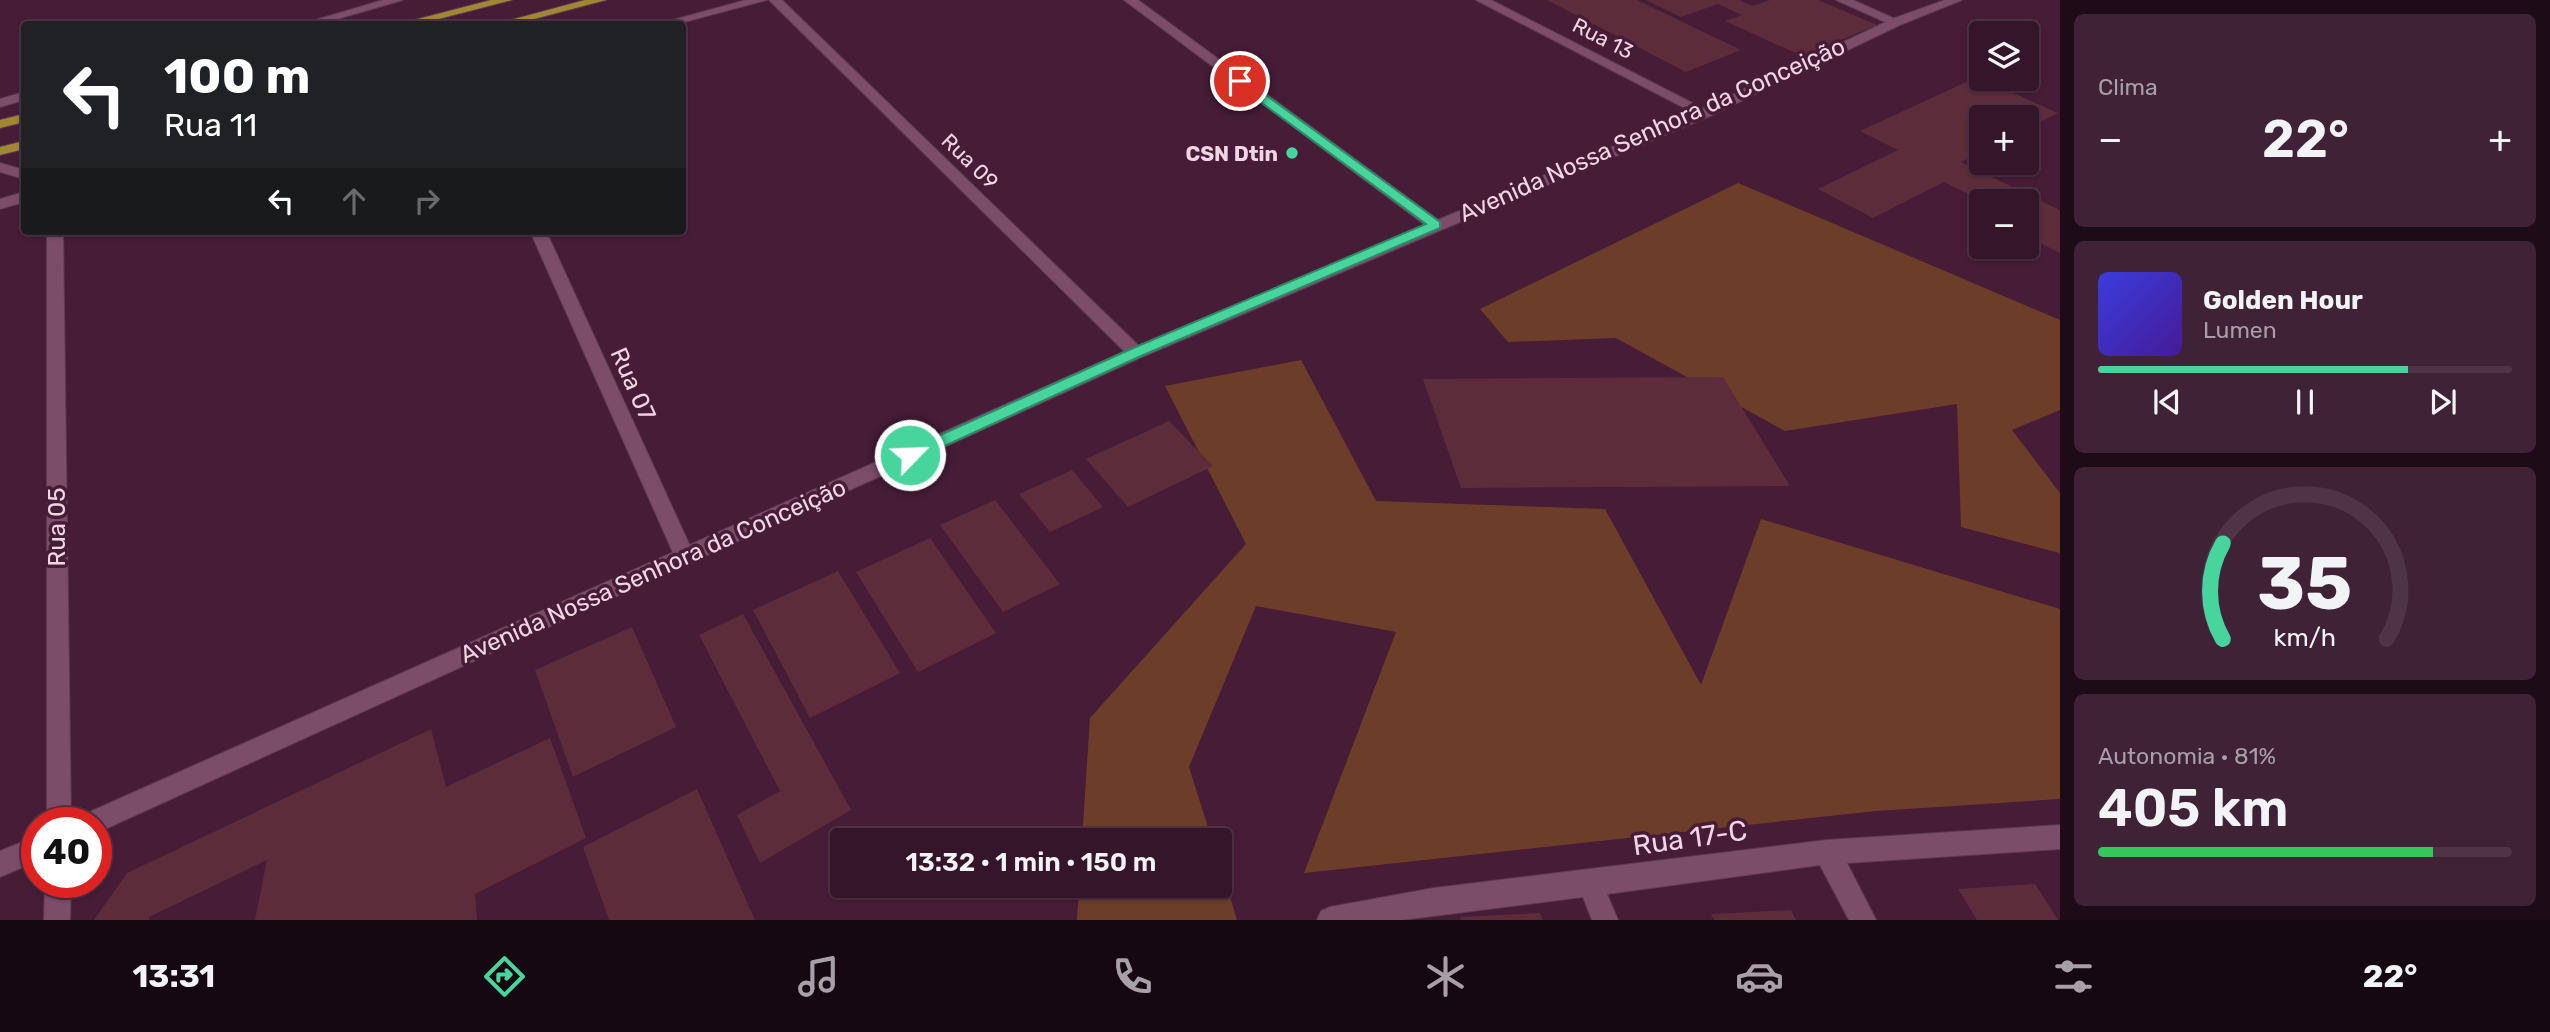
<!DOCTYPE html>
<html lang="pt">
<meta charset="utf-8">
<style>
:root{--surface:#341529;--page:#3f2235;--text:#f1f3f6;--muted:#a99fa8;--line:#4e3446;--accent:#47d49d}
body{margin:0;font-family:Rubik,sans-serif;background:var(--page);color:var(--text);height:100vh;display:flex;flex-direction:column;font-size:26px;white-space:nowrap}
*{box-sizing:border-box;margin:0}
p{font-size:23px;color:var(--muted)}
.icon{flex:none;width:38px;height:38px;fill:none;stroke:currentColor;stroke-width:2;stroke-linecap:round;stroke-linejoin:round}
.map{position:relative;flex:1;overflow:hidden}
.panel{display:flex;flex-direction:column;gap:14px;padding:14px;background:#1d0c17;width:490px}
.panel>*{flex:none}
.guide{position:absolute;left:21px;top:21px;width:665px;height:214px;border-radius:7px;box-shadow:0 2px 5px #0004,0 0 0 2px var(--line);background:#202124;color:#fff;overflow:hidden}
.buttons{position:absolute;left:1969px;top:21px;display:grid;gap:14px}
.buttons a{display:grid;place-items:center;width:70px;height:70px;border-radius:7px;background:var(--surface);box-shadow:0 2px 5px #0004,0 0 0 2px var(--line);font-size:35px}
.speed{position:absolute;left:21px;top:807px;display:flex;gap:14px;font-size:35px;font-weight:700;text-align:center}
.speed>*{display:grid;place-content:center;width:91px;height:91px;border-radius:50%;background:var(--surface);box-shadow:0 2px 5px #0004,0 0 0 2px var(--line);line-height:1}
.speed .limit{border:10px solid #d22;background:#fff;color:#111}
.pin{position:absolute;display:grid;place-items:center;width:60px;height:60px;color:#fff;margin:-30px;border:4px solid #fff;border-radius:50%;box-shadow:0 2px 7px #0007}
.me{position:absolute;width:77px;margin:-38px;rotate:66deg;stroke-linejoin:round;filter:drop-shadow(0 0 5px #0008)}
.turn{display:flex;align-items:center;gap:24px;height:147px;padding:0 28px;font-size:32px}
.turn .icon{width:91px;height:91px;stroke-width:2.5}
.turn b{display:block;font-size:49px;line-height:60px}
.lanes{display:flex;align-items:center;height:66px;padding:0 28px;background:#0003;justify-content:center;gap:35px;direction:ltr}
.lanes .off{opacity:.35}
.big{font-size:52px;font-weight:600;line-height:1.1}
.panel .widget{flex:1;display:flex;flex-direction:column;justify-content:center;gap:10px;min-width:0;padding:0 24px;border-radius:10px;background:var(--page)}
.panel .dial{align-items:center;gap:0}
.dial svg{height:182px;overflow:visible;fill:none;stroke:var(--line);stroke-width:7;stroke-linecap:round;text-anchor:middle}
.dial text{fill:var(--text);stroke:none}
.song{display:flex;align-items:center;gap:21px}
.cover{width:84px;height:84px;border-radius:10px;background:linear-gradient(135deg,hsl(240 70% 55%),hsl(260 70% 35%))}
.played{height:7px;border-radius:4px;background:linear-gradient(90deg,var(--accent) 75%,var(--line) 75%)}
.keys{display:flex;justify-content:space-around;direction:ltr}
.heat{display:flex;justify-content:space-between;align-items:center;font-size:38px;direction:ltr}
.charge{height:10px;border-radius:5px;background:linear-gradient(90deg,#34c759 81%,var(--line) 0)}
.trip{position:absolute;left:830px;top:828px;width:402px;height:70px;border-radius:7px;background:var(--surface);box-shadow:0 2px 5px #0004,0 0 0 2px var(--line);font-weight:600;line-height:70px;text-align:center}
.menu{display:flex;height:112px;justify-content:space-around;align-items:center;background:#150810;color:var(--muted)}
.menu .icon{width:49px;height:49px}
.menu .on{color:var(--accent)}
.menu b{font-size:32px;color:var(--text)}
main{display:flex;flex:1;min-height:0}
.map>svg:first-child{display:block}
.green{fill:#6c3e2a}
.building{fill:#5d2c3a}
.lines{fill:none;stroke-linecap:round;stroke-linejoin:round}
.minor-casing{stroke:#5d3a51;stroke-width:2}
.tertiary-casing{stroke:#5d3a51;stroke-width:2}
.primary-casing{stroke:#5d3a51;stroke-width:2}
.minor{fill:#7b4d69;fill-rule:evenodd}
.tertiary{fill:#7b4d69;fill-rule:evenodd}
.primary{fill:#a18633;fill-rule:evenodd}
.route{fill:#47d49d;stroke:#2e8a66;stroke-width:2}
.poi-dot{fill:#47d49d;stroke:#461c37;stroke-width:2.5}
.labels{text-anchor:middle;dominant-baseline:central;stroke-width:7;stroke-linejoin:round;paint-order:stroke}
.far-street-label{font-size:21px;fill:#f0d5e4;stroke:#461c37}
.far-poi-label{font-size:21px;font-weight:bold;fill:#f0d5e4;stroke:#461c37;text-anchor:end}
.street-label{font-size:24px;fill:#f0d5e4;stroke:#461c37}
.near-street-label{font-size:28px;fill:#f0d5e4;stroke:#461c37}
</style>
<main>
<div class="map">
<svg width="2060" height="920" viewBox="0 0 2060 920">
<rect width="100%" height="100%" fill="#461c37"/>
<path class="green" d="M1738,183L2060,320V410L2012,430L2060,493V553L1961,527L1957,404L1785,431L1616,338L1508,342L1480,309Z
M1301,360L1376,501L1605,509L1701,685L1761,519L2060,609V799L1876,811L1304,873L1396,632L1256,606L1189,767L1212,840H1082L1090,718L1246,544L1165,386Z
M1220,864L1237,920H1077L1079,886H1220Z"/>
<path class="building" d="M1547,0H1637L1741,50L1686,72Z
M1646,0H1739L1753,6L1770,0H1818L1877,25L1802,56L1725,21L1742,15L1718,4L1681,17Z
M1977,77L2058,113L2026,129V117H1981V152L1961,162L2060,210V253L2026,236V201H1983L1944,182L1873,218L1818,189L1898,150L1860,131Z
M1723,377L1790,486L1461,488L1423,379Z
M1169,421L1213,466L1128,507L1086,459Z
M1072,470L1103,507L1050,532L1019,494Z
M995,500L1060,584L1003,612L940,525Z
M930,538L996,633L918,672L856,572Z
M838,571L900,673L810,718L753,610Z
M743,614L851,810L760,863L737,815L780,791L699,635Z
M632,627L676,727L573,777L535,670Z
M431,729L446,787L550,738L586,838L475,894L477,920H255L267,860L149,917V920H94L127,873Z
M697,789L755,920H609L583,847Z
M2035,884L2058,920H1977L1958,889Z
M1791,910L1796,920H1714L1711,914Z
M1540,913L1543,920H1461L1460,917Z"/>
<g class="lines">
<defs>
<path id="minor" d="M383,0H403L320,24H302Z
M746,0H767L677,24H658Z
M769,0H782L1142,349L1145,353L1142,357H1130Z
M1124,0H1138L1441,222L1443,225L1441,228H1429Z
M1476,0H1491L1712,113L1710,116H1700Z
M1836,0H1853L1902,22L1900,25H1892Z
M24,92V100L0,107V99Z
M0,163L24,170V179L0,172Z
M24,192V202L0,209V199Z
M47,231H63L71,822H47Z
M530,231H546L695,557L692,563L685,565L678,563L675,557Z
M2060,825V849L1847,863L1876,920H1849L1820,865L1607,894L1618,920H1592L1583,897L1402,920H1317L1321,911L1330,907L1434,888L1827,840Z
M45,882H71L70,920H44Z"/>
<path id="tertiary" d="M1945,0H1962L1900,25L1710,116L1142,357L103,830L96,833V822H82L85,814L1130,349L1700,110L1892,19Z
M37,836V861L0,877V851Z"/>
<path id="primary" d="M491,0H512L419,24H399Z
M585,0H606L515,24H496Z
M24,114V122L0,128V120Z
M24,141V149L0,155V147Z"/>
</defs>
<use href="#minor" class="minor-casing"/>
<use href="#tertiary" class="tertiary-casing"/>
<use href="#primary" class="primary-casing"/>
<use href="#minor" class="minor"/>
<use href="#tertiary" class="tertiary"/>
<use href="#primary" class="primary"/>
</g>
<path class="route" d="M1236,79H1244L1440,222V228L1141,356L916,459H905L902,455L905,451L1131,349L1426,224L1236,84Z"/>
<circle class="poi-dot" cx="1292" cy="153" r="7"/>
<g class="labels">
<g class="far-street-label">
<text transform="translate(1603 38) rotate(27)">Rua 13</text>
<text transform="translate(970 161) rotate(44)">Rua 09</text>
</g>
<g class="far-poi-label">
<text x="1278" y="153">CSN Dtin</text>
</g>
<g class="street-label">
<text transform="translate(1652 130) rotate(-24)">Avenida Nossa Senhora da Conceição</text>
<text transform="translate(633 384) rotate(66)">Rua 07</text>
<text transform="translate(57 527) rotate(-90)">Rua 05</text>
<text transform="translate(653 571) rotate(-24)">Avenida Nossa Senhora da Conceição</text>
</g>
<g class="near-street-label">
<text transform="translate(1690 838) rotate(-8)">Rua 17-C</text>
</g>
</g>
</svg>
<div class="buttons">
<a><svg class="icon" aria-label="layers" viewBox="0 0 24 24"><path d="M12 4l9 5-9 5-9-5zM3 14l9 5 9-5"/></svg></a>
<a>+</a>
<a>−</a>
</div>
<div class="speed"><div class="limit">40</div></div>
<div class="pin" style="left:1240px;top:81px;background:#d93025"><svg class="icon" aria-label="arrive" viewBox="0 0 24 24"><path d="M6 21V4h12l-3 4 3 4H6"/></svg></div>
<svg class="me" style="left:910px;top:455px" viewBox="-20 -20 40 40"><circle r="17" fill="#47d49d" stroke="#fff" stroke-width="3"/><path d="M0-11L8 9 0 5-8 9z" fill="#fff"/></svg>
<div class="trip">13:32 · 1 min · 150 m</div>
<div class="guide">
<div class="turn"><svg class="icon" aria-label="left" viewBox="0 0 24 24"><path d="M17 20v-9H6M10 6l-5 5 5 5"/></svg><div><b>100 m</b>Rua 11</div></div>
<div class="lanes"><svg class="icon" aria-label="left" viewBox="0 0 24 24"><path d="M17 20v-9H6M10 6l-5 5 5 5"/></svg><svg class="icon off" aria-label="ahead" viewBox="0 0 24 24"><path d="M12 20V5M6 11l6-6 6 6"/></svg><svg class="icon off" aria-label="right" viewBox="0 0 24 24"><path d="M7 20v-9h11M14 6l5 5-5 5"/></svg></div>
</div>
</div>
<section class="panel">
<div class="widget"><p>Clima</p>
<div class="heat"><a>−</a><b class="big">22°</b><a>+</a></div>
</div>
<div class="widget">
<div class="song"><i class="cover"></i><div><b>Golden Hour</b><p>Lumen</p></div></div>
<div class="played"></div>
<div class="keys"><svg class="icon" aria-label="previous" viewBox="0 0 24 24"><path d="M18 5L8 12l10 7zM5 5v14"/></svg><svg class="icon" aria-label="pause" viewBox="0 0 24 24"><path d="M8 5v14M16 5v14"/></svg><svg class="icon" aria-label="next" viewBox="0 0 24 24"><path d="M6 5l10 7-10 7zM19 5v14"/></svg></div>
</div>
<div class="widget dial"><svg viewBox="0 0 100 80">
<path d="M14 69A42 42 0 1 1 86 69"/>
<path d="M14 69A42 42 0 0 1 14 27" stroke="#47d49d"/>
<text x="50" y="56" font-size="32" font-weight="700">35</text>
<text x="50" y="72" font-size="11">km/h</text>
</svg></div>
<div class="widget"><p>Autonomia · 81%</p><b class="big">405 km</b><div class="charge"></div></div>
</section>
</main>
<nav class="menu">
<b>13:31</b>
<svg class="icon on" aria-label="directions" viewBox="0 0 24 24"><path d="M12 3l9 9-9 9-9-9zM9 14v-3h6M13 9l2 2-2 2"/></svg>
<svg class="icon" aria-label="music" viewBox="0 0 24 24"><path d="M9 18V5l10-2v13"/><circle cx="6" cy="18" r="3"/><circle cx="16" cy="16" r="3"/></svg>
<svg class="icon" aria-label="phone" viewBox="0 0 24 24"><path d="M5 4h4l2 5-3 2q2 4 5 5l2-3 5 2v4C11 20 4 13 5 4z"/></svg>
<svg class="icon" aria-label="climate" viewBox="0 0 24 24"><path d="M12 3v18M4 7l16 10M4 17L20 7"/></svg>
<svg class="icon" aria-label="car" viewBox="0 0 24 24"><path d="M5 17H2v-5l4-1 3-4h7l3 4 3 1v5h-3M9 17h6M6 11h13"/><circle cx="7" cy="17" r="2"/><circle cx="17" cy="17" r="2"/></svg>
<svg class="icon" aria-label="filters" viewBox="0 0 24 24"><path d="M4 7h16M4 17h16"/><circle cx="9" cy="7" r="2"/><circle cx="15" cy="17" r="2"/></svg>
<b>22°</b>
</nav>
